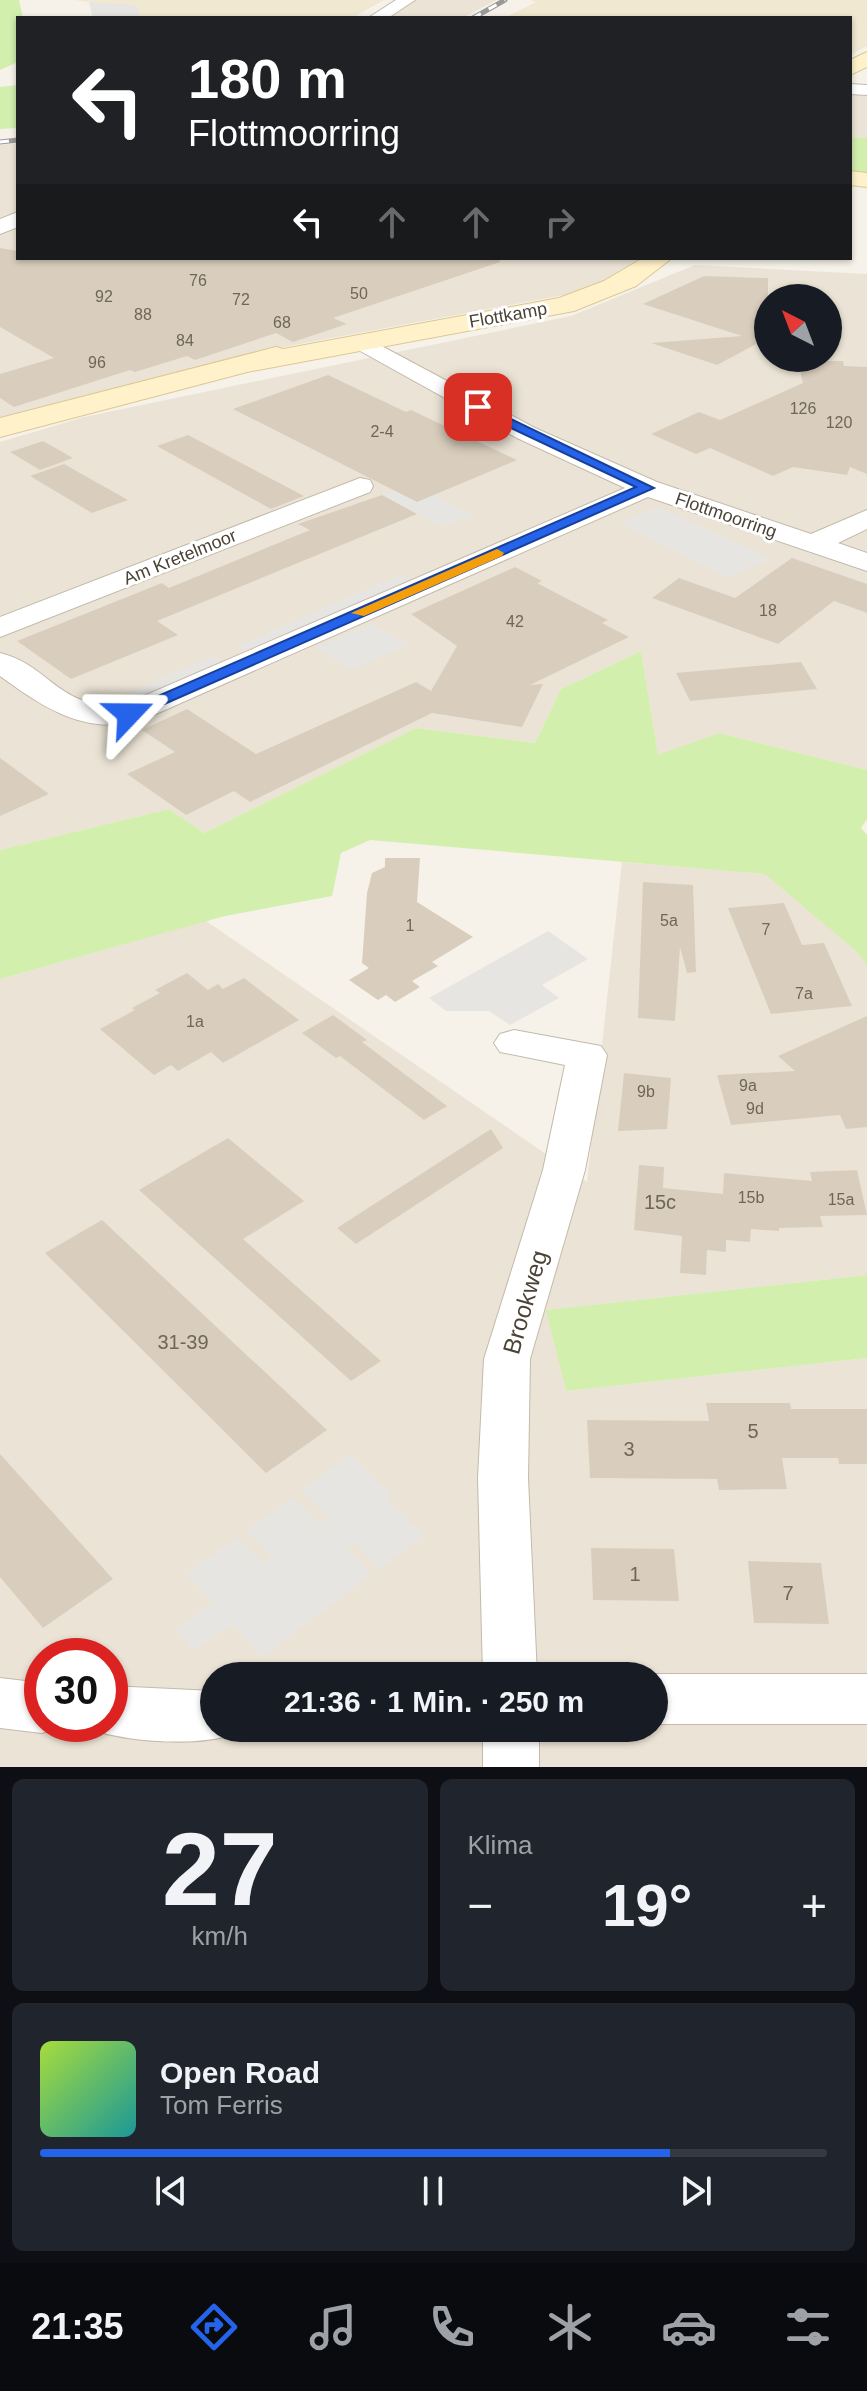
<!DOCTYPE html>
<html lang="de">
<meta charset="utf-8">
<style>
:root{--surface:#171b24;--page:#20242c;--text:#f1f3f6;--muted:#9ea1a6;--line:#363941;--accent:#2563eb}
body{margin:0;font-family:Arial,sans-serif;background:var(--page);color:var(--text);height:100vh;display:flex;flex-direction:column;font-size:30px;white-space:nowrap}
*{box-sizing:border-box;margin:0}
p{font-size:26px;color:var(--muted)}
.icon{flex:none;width:44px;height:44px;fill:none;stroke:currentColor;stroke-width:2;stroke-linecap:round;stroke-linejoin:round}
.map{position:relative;height:1767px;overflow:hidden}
.side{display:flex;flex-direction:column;gap:12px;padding:12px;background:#0d0f14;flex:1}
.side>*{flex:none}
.hud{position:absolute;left:16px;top:16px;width:836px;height:244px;border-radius:0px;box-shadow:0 2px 6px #0004;background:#202124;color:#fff;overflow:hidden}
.needle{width:52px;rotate:318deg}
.tools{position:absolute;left:754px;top:284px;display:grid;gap:16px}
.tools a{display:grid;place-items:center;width:88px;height:88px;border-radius:50%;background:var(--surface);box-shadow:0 2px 6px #0004;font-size:40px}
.speed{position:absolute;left:24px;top:1638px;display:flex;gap:16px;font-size:40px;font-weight:700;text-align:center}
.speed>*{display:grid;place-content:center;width:104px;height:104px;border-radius:50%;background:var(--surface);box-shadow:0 2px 6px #0004;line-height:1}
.speed .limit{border:12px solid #d22;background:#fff;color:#111}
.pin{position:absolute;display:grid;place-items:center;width:68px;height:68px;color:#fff;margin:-34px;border-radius:16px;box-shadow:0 4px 12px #0006}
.me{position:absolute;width:88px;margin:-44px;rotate:67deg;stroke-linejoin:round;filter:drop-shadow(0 0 6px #0008)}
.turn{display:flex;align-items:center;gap:28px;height:168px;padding:0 40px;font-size:36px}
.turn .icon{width:104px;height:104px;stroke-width:2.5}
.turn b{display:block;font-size:56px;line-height:68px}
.lanes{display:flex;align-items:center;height:76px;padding:0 40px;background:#0003;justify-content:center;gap:40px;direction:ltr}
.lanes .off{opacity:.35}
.big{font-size:60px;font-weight:600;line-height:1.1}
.side .tile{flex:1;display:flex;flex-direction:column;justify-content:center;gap:12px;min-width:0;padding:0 28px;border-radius:12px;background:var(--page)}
.side .dial{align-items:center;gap:0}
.dial b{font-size:104px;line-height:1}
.song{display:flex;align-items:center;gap:24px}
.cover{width:96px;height:96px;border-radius:12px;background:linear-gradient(135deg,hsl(80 70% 55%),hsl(180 70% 35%))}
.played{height:8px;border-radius:4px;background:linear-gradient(90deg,var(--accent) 80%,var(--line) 80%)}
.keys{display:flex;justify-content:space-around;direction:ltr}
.heat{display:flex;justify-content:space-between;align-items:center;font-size:44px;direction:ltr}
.side .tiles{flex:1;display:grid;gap:12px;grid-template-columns:1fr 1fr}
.tile:last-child{grid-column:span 2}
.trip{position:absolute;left:200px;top:1662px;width:468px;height:80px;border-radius:40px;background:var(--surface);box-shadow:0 2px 6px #0004;font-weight:600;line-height:80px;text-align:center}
.menu{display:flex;height:128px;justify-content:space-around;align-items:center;background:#090b0e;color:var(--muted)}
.menu .icon{width:56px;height:56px}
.menu .on{color:var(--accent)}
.menu b{font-size:36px;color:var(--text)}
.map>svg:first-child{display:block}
.residential{fill:#ebe4d6;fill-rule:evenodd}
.education{fill:#f1e8d1}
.green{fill:#d2efae}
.parking{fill:#e7e5e1}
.building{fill:#d9cebd}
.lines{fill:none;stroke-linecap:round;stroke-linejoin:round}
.street-casing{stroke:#c3baaa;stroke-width:2}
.secondary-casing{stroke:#dbc894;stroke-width:2}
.street{fill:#fff;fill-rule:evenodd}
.secondary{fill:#fff2ca;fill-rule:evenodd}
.rail-casing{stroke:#999;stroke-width:5}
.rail{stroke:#fff;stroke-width:3;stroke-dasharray:9;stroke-linecap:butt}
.route{fill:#2563eb;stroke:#184099;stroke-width:2}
.slow{fill:#f59e0b}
.labels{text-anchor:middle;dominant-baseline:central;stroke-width:6;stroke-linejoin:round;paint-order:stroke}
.number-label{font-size:16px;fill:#6e6658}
.far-street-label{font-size:18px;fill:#4b4336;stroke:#fff}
.near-number-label{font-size:20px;fill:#6e6658}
.near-street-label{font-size:24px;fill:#4b4336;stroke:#fff}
</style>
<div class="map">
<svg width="867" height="1767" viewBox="0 0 867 1767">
<rect width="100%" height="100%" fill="#f6f2e9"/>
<path class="residential" d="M413,0H497L462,18H384Z
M850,93H867V138L850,137Z
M18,143V258H639L619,275L570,294L262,351L0,418V145Z
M695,265L867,274V770L719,733L658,756L641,651L561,689L535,743L416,728L204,833L169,809L0,850V442L84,417L571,316ZM768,298H828V358H768Z
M622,862L766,874L857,952L867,966V1275L547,1310L566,1391L867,1358V1767H0V979L206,921L587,1182ZM42,1656H110V1724H42ZM214,1676H654V1728H214Z"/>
<path class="education" d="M75,0H384L352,18H93L89,2Z
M530,0H867V46L850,55V18H504L536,2Z"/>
<path class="green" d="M0,0H19L23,18H18V62L0,70Z
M18,85V128L0,129V87Z
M850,137L867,138V178L850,176Z
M641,651L658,755L719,733L867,770V819L861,828L867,835V966L857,952L765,874L370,840L341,853L332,896L225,916L0,979V850L169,809L204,833L416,728L535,743L561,689Z
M867,1275V1358L566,1391L546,1310Z"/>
<path class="parking" d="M89,2L137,5L141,18H93Z
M413,484L472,515L442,527L382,495Z
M659,507L771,559L728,578L620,523Z
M402,574L422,585L258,658L237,646Z
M371,624L408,645L352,670L315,648Z
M213,656L234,669L148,706L128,693Z
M548,931L588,959L542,985L559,998L510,1025L489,1011H446L429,998Z
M350,1455L391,1495L387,1499L424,1535L380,1569L355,1543L347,1548L372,1574L262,1657L232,1624L195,1651L176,1629L213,1603L186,1574L237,1537L263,1563L272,1556L247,1530L293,1498L320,1524L328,1517L302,1490Z"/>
<path class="building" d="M0,248L18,251V258H499L500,262L333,318L347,324L293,342L276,333L195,360L187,356L135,372L130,370L14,407L0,398V374L54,358L0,327Z
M704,276L768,278V344L760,342L717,365L651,343L742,336L643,304Z
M798,361H843L844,366L867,367V474L850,467L847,475L793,467L773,476L710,448L696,454L651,434L699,412L720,420L803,383Z
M328,375L406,412L411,410L517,460L417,502L233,409Z
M188,435L304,496L271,509L157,446Z
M43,441L73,458L40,470L10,452Z
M64,464L128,500L92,513L30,476Z
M382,495L417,514L157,621L178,635L71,679L17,641L162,583L169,588L310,530L298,524Z
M792,558L867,584V613L834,601L778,644L652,598L679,578L735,598Z
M515,567L542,581L537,583L608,620L602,623L629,637L530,685L543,684L522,727L432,713L250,802L234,791L186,815L127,774L175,752L142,730L187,709L256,754L416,682L431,691L457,646L411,614Z
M801,662L817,689L690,701L676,673Z
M0,758L49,794L0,816Z
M385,858H420L417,902L473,937L432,962L438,966L412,981L420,987L395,1002L386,995L378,1000L349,980L369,968L362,963L367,893L372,873L385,867Z
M643,882L693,885L696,972L687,973L680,947L675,1021L638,1018Z
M784,903L802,945L824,943L852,1006L771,1014L728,908Z
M187,973L208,990L218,984L223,989L244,978L299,1020L223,1063L211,1052L178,1071L171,1065L154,1075L100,1029L135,1010L132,1008L160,993L155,990Z
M333,1015L367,1040L362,1042L447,1106L424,1120L340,1056L336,1058L302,1033Z
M867,1016V1127L846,1129L840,1115L731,1125L717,1075L795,1071L778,1056Z
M624,1073L671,1078L667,1129L618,1131Z
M491,1129L503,1148L356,1244L337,1228Z
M228,1138L304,1201L243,1239L381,1361L351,1381L139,1190Z
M639,1165L664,1167L663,1188L723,1194L724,1173L812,1181L810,1172L857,1170L867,1215L820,1216L823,1227L779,1228V1231L751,1229L750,1242L726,1240V1252L707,1250L706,1275L680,1273L682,1236L634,1230Z
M102,1220L327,1430L266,1473L45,1253Z
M706,1403H790L791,1409H867V1464H839L838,1458H782L787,1489L719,1490L717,1479L590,1478L587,1420L709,1421Z
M0,1454L113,1579L43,1628L0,1577Z
M591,1548L674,1549L679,1601L593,1600Z
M748,1561L821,1563L829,1624L754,1623Z"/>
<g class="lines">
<defs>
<path id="street" d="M396,0H415L388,18H368Z
M850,84L867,85V95L850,94Z
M18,212V227L0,234V219Z
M361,335L535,428L657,482L811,534L867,510V529L838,543L867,553V571L648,497L140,721C84,735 44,708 0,676V653C50,665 58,710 123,705L625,488L517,438L353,347L349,342L353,337Z
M360,478L370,480L373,486L370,492L0,637V617Z
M514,1030L601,1046L607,1055L585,1170L530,1359L528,1478L537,1676H483L478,1478L484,1359L543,1170L565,1065L500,1052L494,1043L500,1034Z
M654,1674H867V1724H654V1676H649Z
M0,1678L42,1683V1724L61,1726L42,1733L0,1728Z
M110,1686L214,1691V1728H236L233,1734C199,1747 125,1742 91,1729L88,1724H110Z
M483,1728H539V1767H483Z"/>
<path id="secondary" d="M867,52V67L850,75V60Z
M850,171L867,173V187L850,185Z
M643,258H672L636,286L574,311L247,372L0,437V418L276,347L283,349L559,298L604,281Z"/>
</defs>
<use href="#street" class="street-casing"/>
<use href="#secondary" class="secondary-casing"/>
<use href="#street" class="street"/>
<use href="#secondary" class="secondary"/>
<defs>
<path id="rail" d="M473,18L505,0
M0,142L18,140"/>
</defs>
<use href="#rail" class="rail-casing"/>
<use href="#rail" class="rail"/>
</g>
<path class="route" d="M473,405H482L654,488L135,717H124V711L636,487L473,410Z"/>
<path class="slow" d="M497,549L504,553L502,556L364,616L351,613Z"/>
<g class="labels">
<g class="number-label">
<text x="198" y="280">76</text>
<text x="359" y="293">50</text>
<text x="104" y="296">92</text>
<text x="241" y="299">72</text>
<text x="143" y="314">88</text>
<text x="282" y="322">68</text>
<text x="185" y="340">84</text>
<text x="97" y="362">96</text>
<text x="803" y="408">126</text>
<text x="839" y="422">120</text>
<text x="382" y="431">2-4</text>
<text x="768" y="610">18</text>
<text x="515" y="621">42</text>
<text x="669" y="920">5a</text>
<text x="410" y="925">1</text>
<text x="766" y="929">7</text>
<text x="804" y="993">7a</text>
<text x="195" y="1021">1a</text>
<text x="748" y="1085">9a</text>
<text x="646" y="1091">9b</text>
<text x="755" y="1108">9d</text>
<text x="751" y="1197">15b</text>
<text x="841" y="1199">15a</text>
</g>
<g class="far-street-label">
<text transform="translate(508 315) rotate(-10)">Flottkamp</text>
<text transform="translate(726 515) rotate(19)">Flottmoorring</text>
<text transform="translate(180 557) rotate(-22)">Am Kretelmoor</text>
</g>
<g class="near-number-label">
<text x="660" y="1202">15c</text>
<text x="183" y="1342">31-39</text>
<text x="753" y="1431">5</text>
<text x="629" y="1449">3</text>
<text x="635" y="1574">1</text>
<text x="788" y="1593">7</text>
</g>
<g class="near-street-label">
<text transform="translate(525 1302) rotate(-74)">Brookweg</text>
</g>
</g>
</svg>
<div class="tools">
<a><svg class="needle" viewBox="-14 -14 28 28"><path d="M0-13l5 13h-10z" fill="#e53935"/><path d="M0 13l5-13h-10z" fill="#9ea1a6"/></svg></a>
</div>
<div class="speed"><div class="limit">30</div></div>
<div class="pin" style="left:478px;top:407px;background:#d93025"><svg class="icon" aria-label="arrive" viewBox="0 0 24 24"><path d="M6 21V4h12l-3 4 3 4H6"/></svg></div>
<svg class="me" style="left:129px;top:714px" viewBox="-20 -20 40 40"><path d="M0-17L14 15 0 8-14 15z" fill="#2563eb" stroke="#fff" stroke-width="4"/></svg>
<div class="trip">21:36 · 1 Min. · 250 m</div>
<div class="hud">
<div class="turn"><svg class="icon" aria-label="left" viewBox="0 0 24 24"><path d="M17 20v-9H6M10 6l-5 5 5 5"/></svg><div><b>180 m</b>Flottmoorring</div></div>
<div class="lanes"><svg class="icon" aria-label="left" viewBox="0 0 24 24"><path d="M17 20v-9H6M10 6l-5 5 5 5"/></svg><svg class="icon off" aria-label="ahead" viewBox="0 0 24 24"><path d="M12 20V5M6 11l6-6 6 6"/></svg><svg class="icon off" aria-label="ahead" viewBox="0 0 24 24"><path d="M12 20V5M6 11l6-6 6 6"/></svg><svg class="icon off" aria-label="right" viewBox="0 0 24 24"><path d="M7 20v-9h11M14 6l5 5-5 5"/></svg></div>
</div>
</div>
<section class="side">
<div class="tiles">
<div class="tile dial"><b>27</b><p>km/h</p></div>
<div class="tile"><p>Klima</p>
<div class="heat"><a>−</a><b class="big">19°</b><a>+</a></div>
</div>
<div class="tile">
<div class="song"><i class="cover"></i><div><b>Open Road</b><p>Tom Ferris</p></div></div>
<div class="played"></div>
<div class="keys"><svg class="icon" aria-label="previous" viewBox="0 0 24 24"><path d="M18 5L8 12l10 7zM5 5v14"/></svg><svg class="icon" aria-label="pause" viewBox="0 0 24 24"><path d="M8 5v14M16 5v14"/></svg><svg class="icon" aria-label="next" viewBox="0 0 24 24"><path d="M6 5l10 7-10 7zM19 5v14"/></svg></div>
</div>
</div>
</section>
<nav class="menu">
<b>21:35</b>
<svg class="icon on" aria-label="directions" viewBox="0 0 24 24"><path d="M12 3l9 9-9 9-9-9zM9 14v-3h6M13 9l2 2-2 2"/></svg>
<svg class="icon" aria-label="music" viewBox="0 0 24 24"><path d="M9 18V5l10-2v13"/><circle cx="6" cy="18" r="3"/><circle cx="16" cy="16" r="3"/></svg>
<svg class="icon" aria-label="phone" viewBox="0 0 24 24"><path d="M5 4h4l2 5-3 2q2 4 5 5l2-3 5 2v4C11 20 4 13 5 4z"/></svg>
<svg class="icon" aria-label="climate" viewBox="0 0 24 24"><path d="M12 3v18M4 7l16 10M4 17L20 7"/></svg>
<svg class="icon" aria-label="car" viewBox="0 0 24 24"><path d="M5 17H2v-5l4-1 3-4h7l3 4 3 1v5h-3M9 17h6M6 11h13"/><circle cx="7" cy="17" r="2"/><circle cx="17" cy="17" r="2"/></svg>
<svg class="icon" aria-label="filters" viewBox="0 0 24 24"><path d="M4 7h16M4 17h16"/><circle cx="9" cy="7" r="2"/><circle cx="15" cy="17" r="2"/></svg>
</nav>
